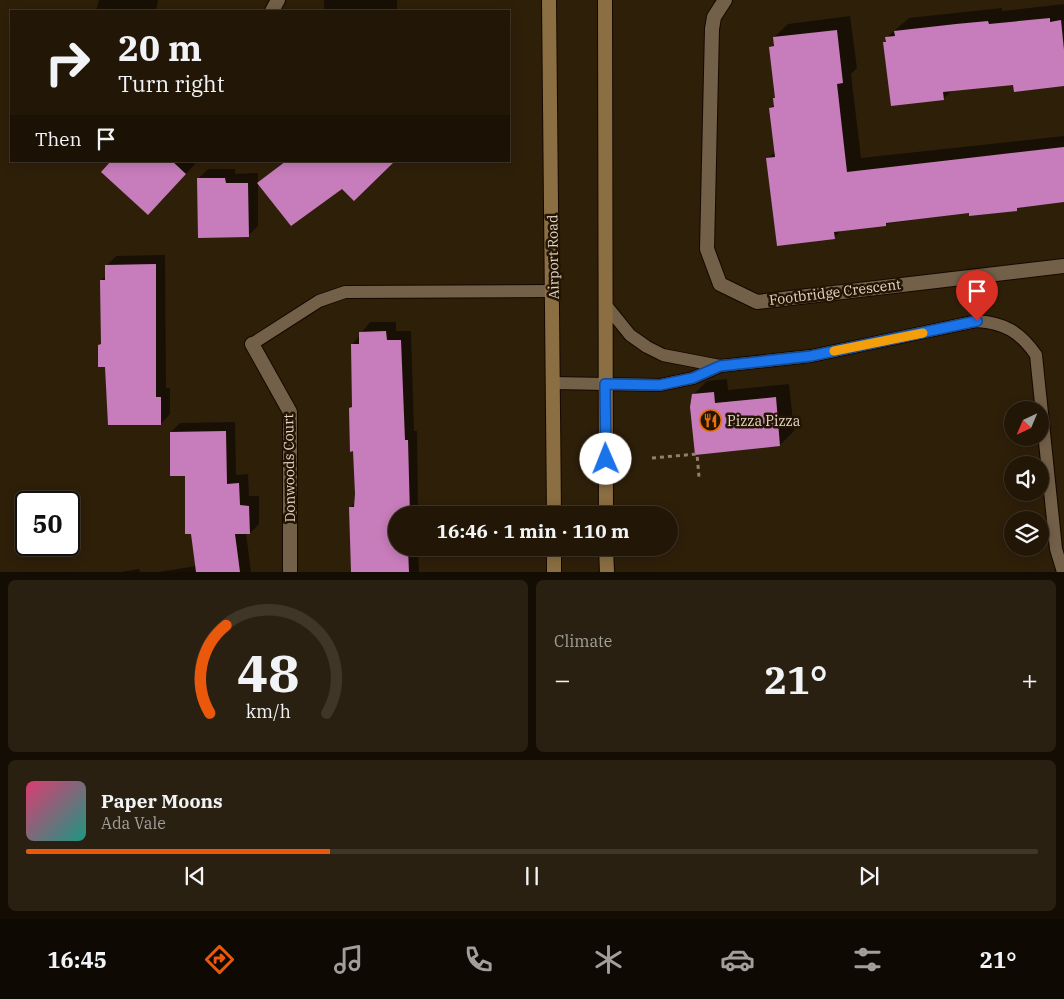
<!DOCTYPE html>
<meta charset="utf-8">
<style>
:root{--surface:#221707;--page:#2a2011;--text:#f1f3f6;--muted:#a29f9b;--line:#3f3628;--accent:#ea580c}
body{margin:0;font-family:"IBM Plex Serif",serif;background:var(--page);color:var(--text);height:100vh;display:flex;flex-direction:column;font-size:19px;white-space:nowrap}
*{box-sizing:border-box;margin:0}
p{font-size:16px;color:var(--muted)}
.icon{flex:none;width:28px;height:28px;fill:none;stroke:currentColor;stroke-width:2;stroke-linecap:round;stroke-linejoin:round}
.map{position:relative;height:572px;overflow:hidden}
.side{display:flex;flex-direction:column;gap:8px;padding:8px;background:#130d04;flex:1}
.side>*{flex:none}
.top-card{position:absolute;left:10px;top:10px;width:500px;height:152px;border-radius:0px;box-shadow:0 2px 12px #0003,0 0 0 1px var(--line);background:#221707;color:var(--text);overflow:hidden}
.needle{width:32px;rotate:224deg}
.buttons{position:absolute;left:1004px;top:401px;display:grid;gap:10px}
.buttons a{display:grid;place-items:center;width:45px;height:45px;border-radius:50%;background:var(--surface);box-shadow:0 2px 12px #0003,0 0 0 1px var(--line);font-size:25px}
.speed{position:absolute;left:15px;top:491px;display:flex;gap:10px;font-size:25px;font-weight:700;text-align:center}
.speed>*{display:grid;place-content:center;width:65px;height:65px;border-radius:50%;background:var(--surface);box-shadow:0 2px 12px #0003,0 0 0 1px var(--line);line-height:1}
.speed .limit{border:2px solid #111;border-radius:8px;background:#fff;color:#111}
.pin{position:absolute;display:grid;place-items:center;width:42px;height:42px;color:#fff;margin:-51px -21px;border-radius:50% 50% 50% 0;rotate:-45deg;box-shadow:0 0 5px #0007}
.pin .icon{rotate:45deg}
.me{position:absolute;width:55px;margin:-28px;rotate:359deg;stroke-linejoin:round;filter:drop-shadow(0 0 4px #0008)}
.turn{display:flex;align-items:center;gap:18px;height:105px;padding:0 25px;font-size:22px}
.turn .icon{width:65px;height:65px;stroke-width:2.5}
.turn b{display:block;font-size:35px;line-height:42px}
.then{display:flex;align-items:center;height:48px;padding:0 25px;background:#0003;gap:10px;font-size:19px}
.big{font-size:38px;font-weight:800;line-height:1.1}
.side .card{flex:1;display:flex;flex-direction:column;justify-content:center;gap:8px;min-width:0;padding:0 18px;border-radius:8px;background:var(--page)}
.side .dial{align-items:center;gap:0}
.dial svg{height:130px;overflow:visible;fill:none;stroke:var(--line);stroke-width:7;stroke-linecap:round;text-anchor:middle}
.dial text{fill:var(--text);stroke:none}
.song{display:flex;align-items:center;gap:15px}
.cover{width:60px;height:60px;border-radius:8px;background:linear-gradient(135deg,hsl(340 70% 55%),hsl(170 70% 35%))}
.played{height:5px;border-radius:2px;background:linear-gradient(90deg,var(--accent) 30%,var(--line) 30%)}
.keys{display:flex;justify-content:space-around;direction:ltr}
.heat{display:flex;justify-content:space-between;align-items:center;font-size:28px;direction:ltr}
.side .tiles{flex:1;display:grid;gap:8px;grid-template-columns:1fr 1fr}
.card:last-child{grid-column:span 2}
.trip{position:absolute;left:388px;top:506px;width:290px;height:50px;border-radius:25px;background:var(--surface);box-shadow:0 2px 12px #0003,0 0 0 1px var(--line);font-weight:800;line-height:50px;text-align:center}
.tabs{display:flex;height:80px;justify-content:space-around;align-items:center;background:#0e0903;color:var(--muted)}
.tabs .icon{width:35px;height:35px}
.tabs .active{color:var(--accent)}
.tabs b{font-size:22px;color:var(--text)}
.map>svg:first-child{display:block}
.shadow{fill:#0007}
.building{fill:#c77dbb}
.lines{fill:none;stroke-linecap:round;stroke-linejoin:round}
.service-casing{stroke:#160800;stroke-width:14}
.minor-casing{stroke:#160800;stroke-width:16}
.secondary-casing{stroke:#160800;stroke-width:16}
.path{stroke:#8e8170;stroke-width:3;stroke-dasharray:4 4;stroke-linecap:butt}
.service{stroke:#736049;stroke-width:12}
.minor{stroke:#736049;stroke-width:14}
.secondary{stroke:#8b6e42;stroke-width:14}
.route-casing{stroke:#114b97;stroke-width:12}
.route{stroke:#1a73e8;stroke-width:9}
.slow{stroke:#f59e0b;stroke-width:9}
.labels{text-anchor:middle;dominant-baseline:central;stroke-width:5;stroke-linejoin:round;paint-order:stroke}
.street-label{font-size:14px;fill:#e1d6c9;stroke:#241502}
.poi-label{font-size:14px;fill:#e1d6c9;stroke:#241502;text-anchor:start}
</style>
<div class="map">
<svg width="1064" height="572" viewBox="0 0 1064 572">
<rect width="100%" height="100%" fill="#2e1f09"/>
<path class="shadow" d="M99,0H158L156,11H96Z
M324,0H397V11H324Z
M1064,4V85L1014,84L953,90L944,98L885,43L887,37L909,18L1002,8V11Z
M850,16L857,68L851,74L861,158L1064,136V201L1020,206L1016,210L970,212L842,230L834,237L767,159L776,151L771,108L775,104L776,97L770,48L775,43L774,37L788,24Z
M113,161H192L195,164L158,204Z
M285,161H290L343,188L259,183Z
M208,169H235V174L258,173V226L248,236L198,179Z
M165,255L166,388H170V414L161,424L107,401L106,365L99,345L102,342L101,280L106,276V266L116,256Z
M370,322H396V331H411L414,431H417L418,515H396V548H418L419,572H351L350,508L355,503L356,494L350,408L354,405L352,345Z
M727,379L728,390L789,384L794,431L780,445L693,395L707,381Z
M235,422L236,475L248,474L249,496H259V524L250,533H246L251,572H159L196,566L186,475L171,432L180,423Z
M139,569L140,572H121Z"/>
<path class="building" d="M1050,18V22L1061,20L1064,50V86L1014,92L1013,85L943,92L944,100L891,106L883,42H886L885,37L895,36L894,31L956,24L988,21L989,24Z
M837,30L843,83L837,84L847,172L1064,147V202L1017,208V211L969,216V213L886,223V226L834,232L835,239L777,246L766,158L775,157L769,108L774,107L773,98H775L769,47L774,46L773,37Z
M111,161H172L186,174L148,215L101,172Z
M286,161H395L354,201L342,189L291,226L257,183Z
M197,178H225L226,183H248L249,237L198,238Z
M156,264V397H161V425H108L105,367H98V345L101,344L100,280H105V265Z
M386,331L387,340H401L405,440H408L410,515H396V548H408L409,572H351L349,507H354L355,494L353,451L350,452L349,408L352,407L351,344H359V332Z
M714,392L715,403L776,397L780,446L695,455L690,407L692,394Z
M226,431L227,484L239,483L240,505L249,506L250,534H235L240,572H196L191,534H185V476H170V432Z"/>
<g class="lines">
<defs>
<path id="service" d="M605,304L630,335L647,347L663,355L720,366L811,356L977,321C1005,323 1020,332 1036,355L1056,549L1063,572
M252,344L319,301L345,292L553,291
M553,383L660,385L693,378L720,366"/>
<path id="minor" d="M725,0L714,17L712,29L707,249L720,284L757,302L1064,266
M272,11L278,0
M252,344L290,412V572"/>
<path id="secondary" d="M549,0L554,515
M605,0L606,515
M554,548V572
M606,548L607,572"/>
</defs>
<use href="#service" class="service-casing"/>
<use href="#minor" class="minor-casing"/>
<use href="#secondary" class="secondary-casing"/>
<path class="path" d="M652,458L697,454L699,477"/>
<use href="#service" class="service"/>
<use href="#minor" class="minor"/>
<use href="#secondary" class="secondary"/>
</g>
<g class="lines">
<defs>
<path id="route" d="M606,459L605,384L660,385L693,378L720,366L811,356L977,321"/>
</defs>
<use href="#route" class="route-casing"/>
<use href="#route" class="route"/>
<path class="slow" d="M834,351L923,333"/>
</g>
<defs>
<symbol id="restaurant-ring" viewBox="-11 -11 22 22"><circle r="9.5" fill="#241502" stroke="#e8710a" stroke-width="1.5"/><path d="M-5-6h1v4h1v-4h1v4h1v-4h1v5L-1.5 .5V6h-2V.5L-5-1ZM5-6V6H3V1.5H1.5Q1.5-4 5-6Z" fill="#e8710a"/></symbol>
</defs>
<g fill-rule="evenodd">
<use href="#restaurant-ring" x="698" y="408" width="25" height="25"/>
</g>
<g class="labels">
<g class="street-label">
<text transform="translate(553 257) rotate(-91)">Airport Road</text>
<text transform="translate(835 292) rotate(-7)">Footbridge Crescent</text>
<text transform="translate(289 468) rotate(-91)">Donwoods Court</text>
</g>
<g class="poi-label">
<text x="727" y="421">Pizza Pizza</text>
</g>
</g>
</svg>
<div class="buttons">
<a><svg class="needle" viewBox="-14 -14 28 28"><path d="M0-13l5 13h-10z" fill="#e53935"/><path d="M0 13l5-13h-10z" fill="#a29f9b"/></svg></a>
<a><svg class="icon" aria-label="sound" viewBox="0 0 24 24"><path d="M4 9h4l5-4v14l-5-4H4zM17 9q2 3 0 6"/></svg></a>
<a><svg class="icon" aria-label="layers" viewBox="0 0 24 24"><path d="M12 4l9 5-9 5-9-5zM3 14l9 5 9-5"/></svg></a>
</div>
<div class="speed"><div class="limit">50</div></div>
<div class="pin" style="left:977px;top:321px;background:#d93025"><svg class="icon" aria-label="arrive" viewBox="0 0 24 24"><path d="M6 21V4h12l-3 4 3 4H6"/></svg></div>
<svg class="me" style="left:606px;top:459px" viewBox="-20 -20 40 40"><circle r="19" fill="#fff"/><path d="M0-13L10 11 0 6-10 11z" fill="#1a73e8"/></svg>
<div class="trip">16:46 · 1 min · 110 m</div>
<div class="top-card">
<div class="turn"><svg class="icon" aria-label="right" viewBox="0 0 24 24"><path d="M7 20v-9h11M14 6l5 5-5 5"/></svg><div><b>20 m</b>Turn right</div></div>
<div class="then">Then<svg class="icon" aria-label="arrive" viewBox="0 0 24 24"><path d="M6 21V4h12l-3 4 3 4H6"/></svg></div>
</div>
</div>
<section class="side">
<div class="tiles">
<div class="card dial"><svg viewBox="0 0 100 80">
<path d="M14 69A42 42 0 1 1 86 69"/>
<path d="M14 69A42 42 0 0 1 24 15" stroke="#ea580c"/>
<text x="50" y="56" font-size="32" font-weight="700">48</text>
<text x="50" y="72" font-size="11">km/h</text>
</svg></div>
<div class="card"><p>Climate</p>
<div class="heat"><a>−</a><b class="big">21°</b><a>+</a></div>
</div>
<div class="card">
<div class="song"><i class="cover"></i><div><b>Paper Moons</b><p>Ada Vale</p></div></div>
<div class="played"></div>
<div class="keys"><svg class="icon" aria-label="previous" viewBox="0 0 24 24"><path d="M18 5L8 12l10 7zM5 5v14"/></svg><svg class="icon" aria-label="pause" viewBox="0 0 24 24"><path d="M8 5v14M16 5v14"/></svg><svg class="icon" aria-label="next" viewBox="0 0 24 24"><path d="M6 5l10 7-10 7zM19 5v14"/></svg></div>
</div>
</div>
</section>
<nav class="tabs">
<b>16:45</b>
<svg class="icon active" aria-label="directions" viewBox="0 0 24 24"><path d="M12 3l9 9-9 9-9-9zM9 14v-3h6M13 9l2 2-2 2"/></svg>
<svg class="icon" aria-label="music" viewBox="0 0 24 24"><path d="M9 18V5l10-2v13"/><circle cx="6" cy="18" r="3"/><circle cx="16" cy="16" r="3"/></svg>
<svg class="icon" aria-label="phone" viewBox="0 0 24 24"><path d="M5 4h4l2 5-3 2q2 4 5 5l2-3 5 2v4C11 20 4 13 5 4z"/></svg>
<svg class="icon" aria-label="climate" viewBox="0 0 24 24"><path d="M12 3v18M4 7l16 10M4 17L20 7"/></svg>
<svg class="icon" aria-label="car" viewBox="0 0 24 24"><path d="M5 17H2v-5l4-1 3-4h7l3 4 3 1v5h-3M9 17h6M6 11h13"/><circle cx="7" cy="17" r="2"/><circle cx="17" cy="17" r="2"/></svg>
<svg class="icon" aria-label="filters" viewBox="0 0 24 24"><path d="M4 7h16M4 17h16"/><circle cx="9" cy="7" r="2"/><circle cx="15" cy="17" r="2"/></svg>
<b>21°</b>
</nav>
